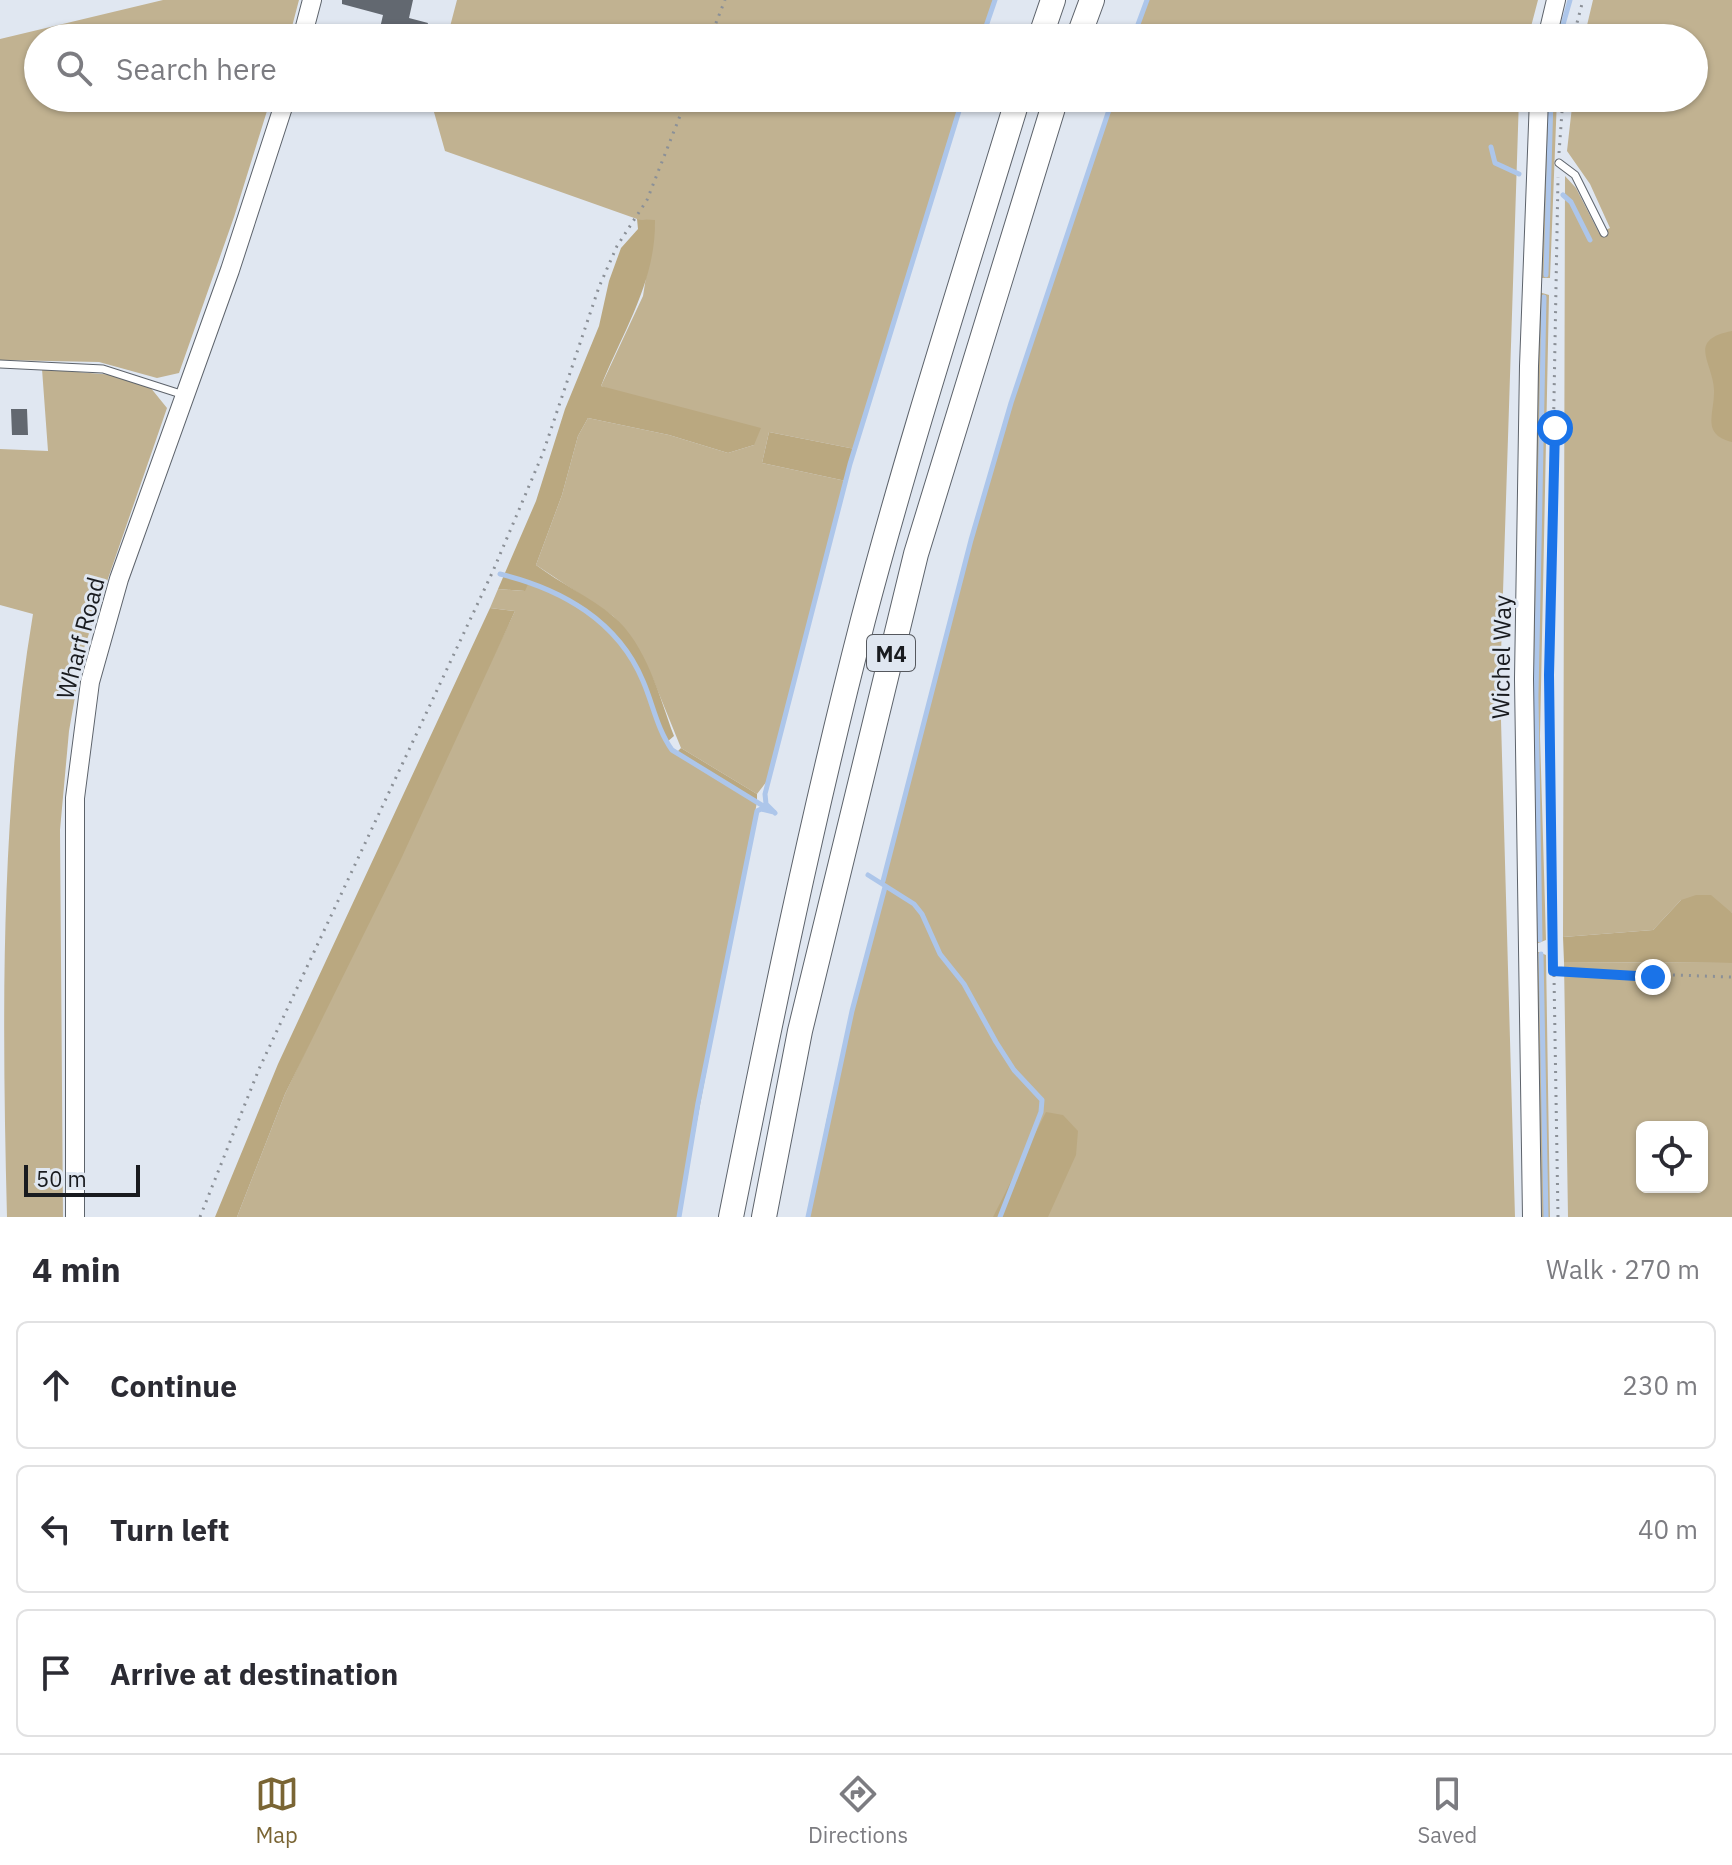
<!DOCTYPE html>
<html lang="en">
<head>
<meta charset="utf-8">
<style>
	body { margin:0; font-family:"IBM Plex Sans",sans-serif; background:#f7f7f7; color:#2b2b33 }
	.controls { position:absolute; right:24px; bottom:24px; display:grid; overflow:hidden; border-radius:12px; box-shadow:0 2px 6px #0004 }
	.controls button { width:72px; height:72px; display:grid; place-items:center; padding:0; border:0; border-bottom:2px solid #e1e1e2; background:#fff; color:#2b2b33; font:40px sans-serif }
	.scale { position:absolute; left:24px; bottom:20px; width:116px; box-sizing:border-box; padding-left:8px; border:4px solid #191b1f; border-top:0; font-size:22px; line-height:28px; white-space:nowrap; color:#191b1f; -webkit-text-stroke:6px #e0e7f1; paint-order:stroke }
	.stop { position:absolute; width:24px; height:24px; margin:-18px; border:6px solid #1a73e8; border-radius:50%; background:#fff }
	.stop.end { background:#1a73e8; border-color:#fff; box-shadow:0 2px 8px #0008 }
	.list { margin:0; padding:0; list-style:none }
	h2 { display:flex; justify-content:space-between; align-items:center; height:104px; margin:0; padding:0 32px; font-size:34px }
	h2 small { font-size:26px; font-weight:400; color:#7c7c81 }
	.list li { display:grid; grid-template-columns:52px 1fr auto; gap:24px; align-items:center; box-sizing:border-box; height:128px; margin:0 16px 16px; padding:0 16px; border:2px solid #e1e1e2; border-radius:12px }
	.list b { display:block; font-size:30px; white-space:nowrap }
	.list em { font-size:26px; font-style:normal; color:#7c7c81 }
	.icon { flex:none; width:44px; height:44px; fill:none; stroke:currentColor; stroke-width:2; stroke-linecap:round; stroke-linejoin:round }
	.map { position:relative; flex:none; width:1732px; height:1217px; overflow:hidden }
	.search { position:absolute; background:#fff; box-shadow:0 2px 6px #0004; left:24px; right:24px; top:24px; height:88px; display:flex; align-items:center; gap:20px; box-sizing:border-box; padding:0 28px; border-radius:44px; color:#7c7c81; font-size:30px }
	.sheet { height:536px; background:#fff }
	nav { display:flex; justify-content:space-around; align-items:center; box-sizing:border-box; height:112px; border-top:2px solid #e1e1e2; background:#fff; font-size:22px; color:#7c7c81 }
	nav a { display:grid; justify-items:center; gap:4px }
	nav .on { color:#7a6534 }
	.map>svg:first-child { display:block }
	.green { fill:#c1b291; fill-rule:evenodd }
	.forest { fill:#baa880 }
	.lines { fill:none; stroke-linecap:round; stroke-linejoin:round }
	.stream { stroke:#adc6ea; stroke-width:5 }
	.building { fill:#626870 }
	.lane-casing { stroke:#5d636b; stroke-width:9 }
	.secondary-casing { stroke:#5d636b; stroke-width:20 }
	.highway-casing { stroke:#5d636b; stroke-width:26 }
	.path { stroke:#8b9097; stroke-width:3; stroke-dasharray:2 6; stroke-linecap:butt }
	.lane { stroke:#fff; stroke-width:7 }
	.secondary { stroke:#fff; stroke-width:18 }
	.highway { stroke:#fff; stroke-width:24 }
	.route { stroke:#1a73e8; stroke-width:10 }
	.labels { text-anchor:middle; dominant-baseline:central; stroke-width:6; stroke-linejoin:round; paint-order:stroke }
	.shield { fill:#e0e7f1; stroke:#55585e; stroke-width:2 }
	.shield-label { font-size:22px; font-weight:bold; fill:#191b1f }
	.street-label { font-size:24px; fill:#191b1f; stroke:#e0e7f1 }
</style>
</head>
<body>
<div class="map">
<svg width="1732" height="1217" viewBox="0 0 1732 1217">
	<rect width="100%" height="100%" fill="#e0e7f1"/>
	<path class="green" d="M163,0H299L289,38H38V98H271L234,217L179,373L157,378L99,362L0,360V39Z
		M457,0H995L982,38H447Z
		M1147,0H1538L1528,38H1133Z
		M1593,0H1732V913L1681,900L1653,930L1563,937L1565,176L1576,188L1599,233L1610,228L1590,184L1567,151L1573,98H1694V38H1584Z
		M430,98H963L855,449L769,432L762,463L846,481L767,781L757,794L681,748L653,679L626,631L613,616L536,565L562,495L578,436L588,418L669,435L728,453L754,445L601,386L643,296L655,221L637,219L445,151Z
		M1113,98H1519L1500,685L1515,1217H808L827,1118L885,887L883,881L971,540L1011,403Z
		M1546,98H1557L1550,278H1539Z
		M1539,292L1549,295L1540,736L1546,940L1536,944L1532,736Z
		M42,369L114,375L150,387L167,408L83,651L69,731L60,830L63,1217H7C2,1017 0,810 33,614L0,605V449L48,451Z
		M529,581L586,611L616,635L636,667L664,738L672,750L757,802L679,1217H237L285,1094L515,611L490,608L498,589L524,591Z
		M1536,951L1546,955L1550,1217H1542Z
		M1564,962L1732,963V1217H1568ZM1642,1127H1702V1187H1642Z"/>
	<path class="forest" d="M637,219L655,220C656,282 623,331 601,386L761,428L754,445L728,453L669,435L588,418L578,436L562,495L536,565C560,583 590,597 613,616C647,645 659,696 674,736L667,742L636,667L616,635L586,611L535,583L529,582L525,591L498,589L536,501L565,409L599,326L609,281L621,248L638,229Z
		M1732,331V442C1700,434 1715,413 1714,390C1713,362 1686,340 1732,331Z
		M769,432L855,449L846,481L762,463Z
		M490,608L515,611L401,859L285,1094L237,1217H215L278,1064Z
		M681,748L757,794V802L681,757L676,753Z
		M1696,895H1711L1732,913V963L1564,962L1563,937L1653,930L1681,900Z
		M1046,1112L1063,1115L1078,1131L1076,1155L1048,1217H993Z"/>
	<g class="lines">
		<path class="stream" d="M1562,28L1570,0
			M982,38L995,0
			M1133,38L1147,0
			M1491,147L1495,163L1519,174
			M1563,195L1571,202L1590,240
			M1546,275L1551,98
			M500,574C562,589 618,621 643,681C653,704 657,729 672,750L765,807
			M775,813L766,804L765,794L850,464L963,98
			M868,875L914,904L922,914L940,954L964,984L996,1042L1014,1070L1042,1100L1041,1112L1000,1217
			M883,881L971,540L1011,403L1113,98
			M1540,940L1536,696L1544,297
			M1541,954L1546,1217
			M679,1217L698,1103L757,811L761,809L774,812
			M808,1217L852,1011L885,887"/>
	</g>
	<path class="building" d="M342,0H413L409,18L428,23L424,38L380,28L383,15L342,4Z
		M11,409H27L28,435H12Z"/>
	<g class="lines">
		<g class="lane-casing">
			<path id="lane" d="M1559,163L1575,175L1604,233
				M0,364L103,369L184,395"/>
		</g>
		<g class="secondary-casing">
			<path id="secondary" d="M302,38L312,0
				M1547,38L1556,0
				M75,1217V798L90,682L119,579L230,270L286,98
				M1532,1217L1524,679L1529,366L1539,98"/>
		</g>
		<g class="highway-casing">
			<path id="highway" d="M1040,38L1053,0
				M1078,38L1092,0
				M731,1217C771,1017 812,818 863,620C909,445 965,272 1018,98
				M764,1217L800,1031L916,554L1056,98"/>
		</g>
		<path class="path" d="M710,38L725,0
			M1573,38L1583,0
			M1559,153L1563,98
			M1553,971L1732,977
			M200,1217L259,1069L493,571L543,453L599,287L617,246L647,200L687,98
			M1558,1217L1549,675L1558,177"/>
		<use href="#lane" class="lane"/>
		<use href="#secondary" class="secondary"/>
		<use href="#highway" class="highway"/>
	</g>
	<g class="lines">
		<path class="route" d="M1555,428L1549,675L1553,971L1653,977"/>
	</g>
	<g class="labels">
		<rect class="shield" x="867" y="635" width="48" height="36" rx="6"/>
		<g class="shield-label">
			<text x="891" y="653">M4</text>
		</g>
		<g class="street-label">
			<text transform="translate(80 638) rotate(-75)">Wharf Road</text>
			<text transform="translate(1501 657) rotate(-89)">Wichel Way</text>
		</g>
	</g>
</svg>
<div class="controls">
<button><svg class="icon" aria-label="locate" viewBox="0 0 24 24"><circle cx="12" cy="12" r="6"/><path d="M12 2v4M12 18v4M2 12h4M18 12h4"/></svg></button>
</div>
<div class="scale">50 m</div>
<div class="stop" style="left:1555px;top:428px"></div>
<div class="stop end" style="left:1653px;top:977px"></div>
<div class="search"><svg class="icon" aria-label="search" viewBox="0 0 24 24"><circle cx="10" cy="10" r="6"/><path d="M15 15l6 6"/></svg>Search here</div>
</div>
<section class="sheet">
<h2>4 min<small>Walk · 270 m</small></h2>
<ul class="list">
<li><svg class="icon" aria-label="ahead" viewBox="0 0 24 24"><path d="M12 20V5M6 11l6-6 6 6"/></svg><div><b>Continue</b></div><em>230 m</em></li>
<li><svg class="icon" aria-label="left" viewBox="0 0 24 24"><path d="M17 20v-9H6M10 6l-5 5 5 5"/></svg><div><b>Turn left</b></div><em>40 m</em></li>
<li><svg class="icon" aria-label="arrive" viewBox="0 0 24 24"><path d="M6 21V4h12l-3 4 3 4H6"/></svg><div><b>Arrive at destination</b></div></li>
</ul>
</section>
<nav>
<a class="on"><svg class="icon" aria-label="map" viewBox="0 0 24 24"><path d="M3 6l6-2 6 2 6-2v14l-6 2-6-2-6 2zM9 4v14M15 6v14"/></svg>Map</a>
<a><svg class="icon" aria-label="directions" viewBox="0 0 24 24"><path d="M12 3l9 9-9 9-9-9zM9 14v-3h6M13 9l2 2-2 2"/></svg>Directions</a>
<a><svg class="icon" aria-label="saved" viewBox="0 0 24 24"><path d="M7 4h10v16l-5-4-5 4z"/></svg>Saved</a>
</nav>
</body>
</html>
